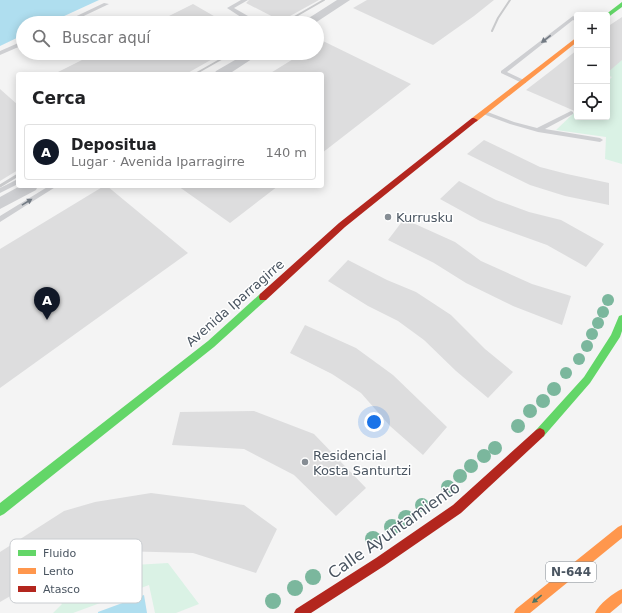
<!DOCTYPE html>
<html lang="es">
<head>
<meta charset="utf-8">
<style>
	body { margin:0; font-family:"DejaVu Sans",sans-serif; background:#f6f6f6; color:#202124 }
	.controls { position:absolute; right:12px; top:12px; display:grid; overflow:hidden; border-radius:4px; box-shadow:0 2px 10px #0003 }
	.controls button { width:36px; height:36px; display:grid; place-items:center; padding:0; border:0; border-bottom:1px solid #e0e0e0; background:#fff; color:#202124; font:20px sans-serif }
	.you { position:absolute; left:374px; top:422px; width:14px; height:14px; margin:-10px; border:3px solid #fff; border-radius:50%; background:#1a73e8; box-shadow:0 0 0 6px #1a73e833 }
	.badge { display:grid; place-items:center; width:26px; height:26px; border-radius:50%; background:#111827; color:#fff; font-size:13px; font-weight:700 }
	.pin { position:absolute; translate:-50% -33px; filter:drop-shadow(0 1px 2px #0008) }
	.pin::after { content:''; position:absolute; top:21px; width:14px; height:12px; background:inherit; clip-path:polygon(0 0,100% 0,50% 100%) }
	.list { margin:0; padding:0; list-style:none }
	h2 { display:flex; justify-content:space-between; align-items:center; height:52px; margin:0; padding:0 16px; font-size:17px }
	h2 small { font-size:13px; font-weight:400; color:#757577 }
	.list li { display:grid; grid-template-columns:26px 1fr auto; gap:12px; align-items:center; box-sizing:border-box; height:56px; margin:0 8px 8px; padding:0 8px; border:1px solid #e0e0e0; border-radius:4px }
	.list b { display:block; font-size:15px; white-space:nowrap }
	.list p { margin:0; font-size:13px; white-space:nowrap; color:#757577 }
	.list em { font-size:13px; font-style:normal; color:#757577 }
	.icon { flex:none; width:22px; height:22px; fill:none; stroke:currentColor; stroke-width:2; stroke-linecap:round; stroke-linejoin:round }
	.map { position:relative; flex:none; width:622px; height:613px; overflow:hidden }
	.search { position:absolute; background:#fff; box-shadow:0 2px 10px #0003; left:16px; top:16px; width:308px; height:44px; display:flex; align-items:center; gap:10px; box-sizing:border-box; padding:0 14px; border-radius:22px; color:#757577; font-size:15px }
	.panel { position:absolute; background:#fff; box-shadow:0 2px 10px #0003; left:16px; top:72px; width:308px; height:116px; border-radius:4px }
	.map>svg:first-child { display:block }
	.green { fill:#daf2e5 }
	.water { fill:#afdeef }
	.building { fill:#ddddde }
	.lines { fill:none; stroke-linecap:round; stroke-linejoin:round }
	.lane { fill:#cecfd2; fill-rule:evenodd }
	.street { fill:#cecfd2; fill-rule:evenodd }
	.fast { fill:#63d668; fill-rule:evenodd }
	.slow { fill:#ff974d; fill-rule:evenodd }
	.jam { fill:#b3261e; fill-rule:evenodd }
	.rail-far1 { stroke:#c9cacc; stroke-width:2 }
	.rail { stroke:#c9cacc; stroke-width:3 }
	.tree { fill:#7bb79d }
	.oneway { fill:#727a83 }
	.oneway2 { fill:#507563 }
	.poi-dot { fill:#868d94; stroke:#fff; stroke-width:1.5 }
	.labels { text-anchor:middle; dominant-baseline:central; stroke-width:3; stroke-linejoin:round; paint-order:stroke }
	.shield { fill:#fff; stroke:#808890; stroke-width:1 }
	.shield-label { font-size:12px; font-weight:bold; fill:#4a5561 }
	.poi-label { font-size:13px; fill:#4a5561; stroke:#fff; text-anchor:start }
	.street-label { font-size:13px; fill:#4a5561; stroke:#fff }
	.near-street-label { font-size:16px; fill:#4a5561; stroke:#fff }
	.key { fill:#fff; stroke:#c9ccd0; stroke-width:1 }
	.key-label { font-size:11px; fill:#4a5561 }
</style>
</head>
<body>
<div class="map">
<svg width="622" height="613" viewBox="0 0 622 613">
	<rect width="100%" height="100%" fill="#f4f4f4"/>
	<path class="green" d="M622,46V164L605,159L606,137L556,130L577,110V117H607V82L612,77L607,75V73Z
		M168,563L199,604L176,613H155L149,585L73,613H53L62,604L49,588L67,577L117,566Z"/>
	<path class="water" d="M0,0H99L49,23H23V35L0,46Z
		M144,595L147,613H98V612Z"/>
	<path class="building" d="M249,0H319L281,21L246,3Z
		M367,0H494L474,16L433,45L353,8Z
		M193,4L226,23H155Z
		M622,17V60L607,73V27Z
		M323,41L411,84L322,153V74H269L303,53H317V45Z
		M577,50V112L526,90L552,70Z
		M96,53H223L186,74H54Z
		M0,89L18,105V170L0,181Z
		M484,140L540,167L567,174L609,183V205L565,196L530,185L467,154Z
		M459,181L496,200L529,212L561,220L604,244L586,267L547,245L480,221L440,199Z
		M104,186H107L188,253L0,388V249Z
		M178,186H278L230,223Z
		M404,219L455,242L481,261L532,284L571,296L562,325L513,306L466,283L434,263L388,240Z
		M348,260L387,280L416,292L451,315L485,349L513,372L488,398L456,371L424,340L398,321L368,306L328,281Z
		M305,325L356,348L393,375L447,427L423,455L390,426L361,393L332,374L290,353Z
		M254,411L314,434L366,488L336,516L294,475L244,449L172,445L180,412Z
		M151,493L244,505L277,529L256,573L193,553L119,551L68,563L0,602V552L64,511L95,502Z"/>
	<g class="lines">
		<path class="lane" d="M241,0H248L234,8L248,16L268,23H260L254,21L256,23H250L227,8Z
			M104,3L109,4L69,23H62Z
			M573,16L577,18V22L573,20L507,72L526,81V83H522L501,73V71Z
			M23,41V45L0,55V51Z
			M261,53H270L249,60L246,58Z
			M485,111L514,122L537,128L571,111L573,112V114L545,129L600,138L603,140L600,142L538,132L510,124L483,114L482,113Z
			M18,179V184L0,193V188Z
			M49,186H57L0,222V216Z"/>
		<path class="street" d="M337,0H350L315,23H301Z
			M247,53H261L229,74H214L216,71Z
			M20,186H38L36,190L0,209V197Z"/>
		<path class="fast" d="M622,2V7L607,18V15H605Z
			M263,293L266,294L267,297L266,300L214,347L4,514L0,516V503L208,341L260,294Z
			M622,315V331L620,337L590,383L544,436L540,438L536,436L535,433L536,430L584,377L611,335L619,316Z"/>
		<path class="slow" d="M577,37V42L476,122H472V118Z
			M622,525V538L530,613H514L516,609L618,527Z
			M622,589V603L610,613H595C599,604 613,593 622,589Z"/>
		<path class="jam" d="M472,118H474L478,120L345,227L266,300H260L259,297L260,294L339,223Z
			M540,428L544,430L545,433L544,436L461,513L384,566L311,613H294L296,609L376,558L453,505L536,430Z"/>
		<path class="rail-far1" d="M284,23L324,0
			M492,31L498,18L510,0
			M195,74L232,53"/>
		<path class="rail" d="M0,186L18,175"/>
	</g>
	<g class="tree">
		<circle cx="608" cy="300" r="6"/>
		<circle cx="603" cy="312" r="6"/>
		<circle cx="598" cy="323" r="6"/>
		<circle cx="592" cy="334" r="6"/>
		<circle cx="587" cy="346" r="6"/>
		<circle cx="579" cy="359" r="6"/>
		<circle cx="566" cy="373" r="6"/>
		<circle cx="554" cy="389" r="7"/>
		<circle cx="543" cy="401" r="7"/>
		<circle cx="530" cy="411" r="7"/>
		<circle cx="518" cy="426" r="7"/>
		<circle cx="495" cy="448" r="7"/>
		<circle cx="484" cy="456" r="7"/>
		<circle cx="471" cy="466" r="7"/>
		<circle cx="460" cy="476" r="7"/>
		<circle cx="448" cy="487" r="7"/>
		<circle cx="422" cy="505" r="7"/>
		<circle cx="406" cy="518" r="8"/>
		<circle cx="392" cy="527" r="8"/>
		<circle cx="373" cy="539" r="8"/>
		<circle cx="313" cy="577" r="8"/>
		<circle cx="295" cy="588" r="8"/>
		<circle cx="273" cy="601" r="8"/>
	</g>
	<defs><path id="oneway-solid" d="M-6-.8H1V-3.2L6.5 0L1 3.2V.8H-6Z"/></defs>
	<g class="oneway">
		<use href="#oneway-solid" transform="translate(546 39) rotate(142)"/>
		<use href="#oneway-solid" transform="translate(27 202) rotate(-31)"/>
	</g>
	<use class="oneway2" href="#oneway-solid" transform="translate(537 599) rotate(141)"/>
	<g class="poi-dot">
		<circle cx="388" cy="217" r="4"/>
		<circle cx="305" cy="462" r="4"/>
	</g>
	<g class="labels">
		<rect class="shield" x="546" y="562" width="50" height="20" rx="3"/>
		<g class="shield-label">
			<text x="571" y="572">N-644</text>
		</g>
		<g class="poi-label">
			<text x="396" y="217">Kurrusku</text>
			<text x="313" y="455">Residencial<tspan x="313" dy="15">Kosta Santurtzi</tspan></text>
		</g>
		<g class="street-label">
			<text transform="translate(235 303) rotate(-41)">Avenida Iparragirre</text>
		</g>
		<g class="near-street-label">
			<text transform="translate(394 530) rotate(-35)">Calle Ayuntamiento</text>
		</g>
	</g>
	<rect x="10" y="539" width="132" height="64" rx="6" class="key"/>
	<rect x="18" y="550" width="18" height="6" fill="#63d668"/>
	<rect x="18" y="568" width="18" height="6" fill="#ff974d"/>
	<rect x="18" y="586" width="18" height="6" fill="#b3261e"/>
	<g class="key-label">
		<text x="43" y="557">Fluido</text>
		<text x="43" y="575">Lento</text>
		<text x="43" y="593">Atasco</text>
	</g>
</svg>
<div class="controls">
<button>+</button>
<button>−</button>
<button><svg class="icon" aria-label="locate" viewBox="0 0 24 24"><circle cx="12" cy="12" r="6"/><path d="M12 2v4M12 18v4M2 12h4M18 12h4"/></svg></button>
</div>
<div class="you"></div>
<div class="pin badge" style="left:47px;top:320px">A</div>
<div class="search"><svg class="icon" aria-label="search" viewBox="0 0 24 24"><circle cx="10" cy="10" r="6"/><path d="M15 15l6 6"/></svg>Buscar aquí</div>
<section class="panel">
<h2>Cerca<small></small></h2>
<ul class="list">
<li><span class="badge">A</span><div><b>Depositua</b><p>Lugar · Avenida Iparragirre</p></div><em>140 m</em></li>
</ul>
</section>
</div>
</body>
</html>
